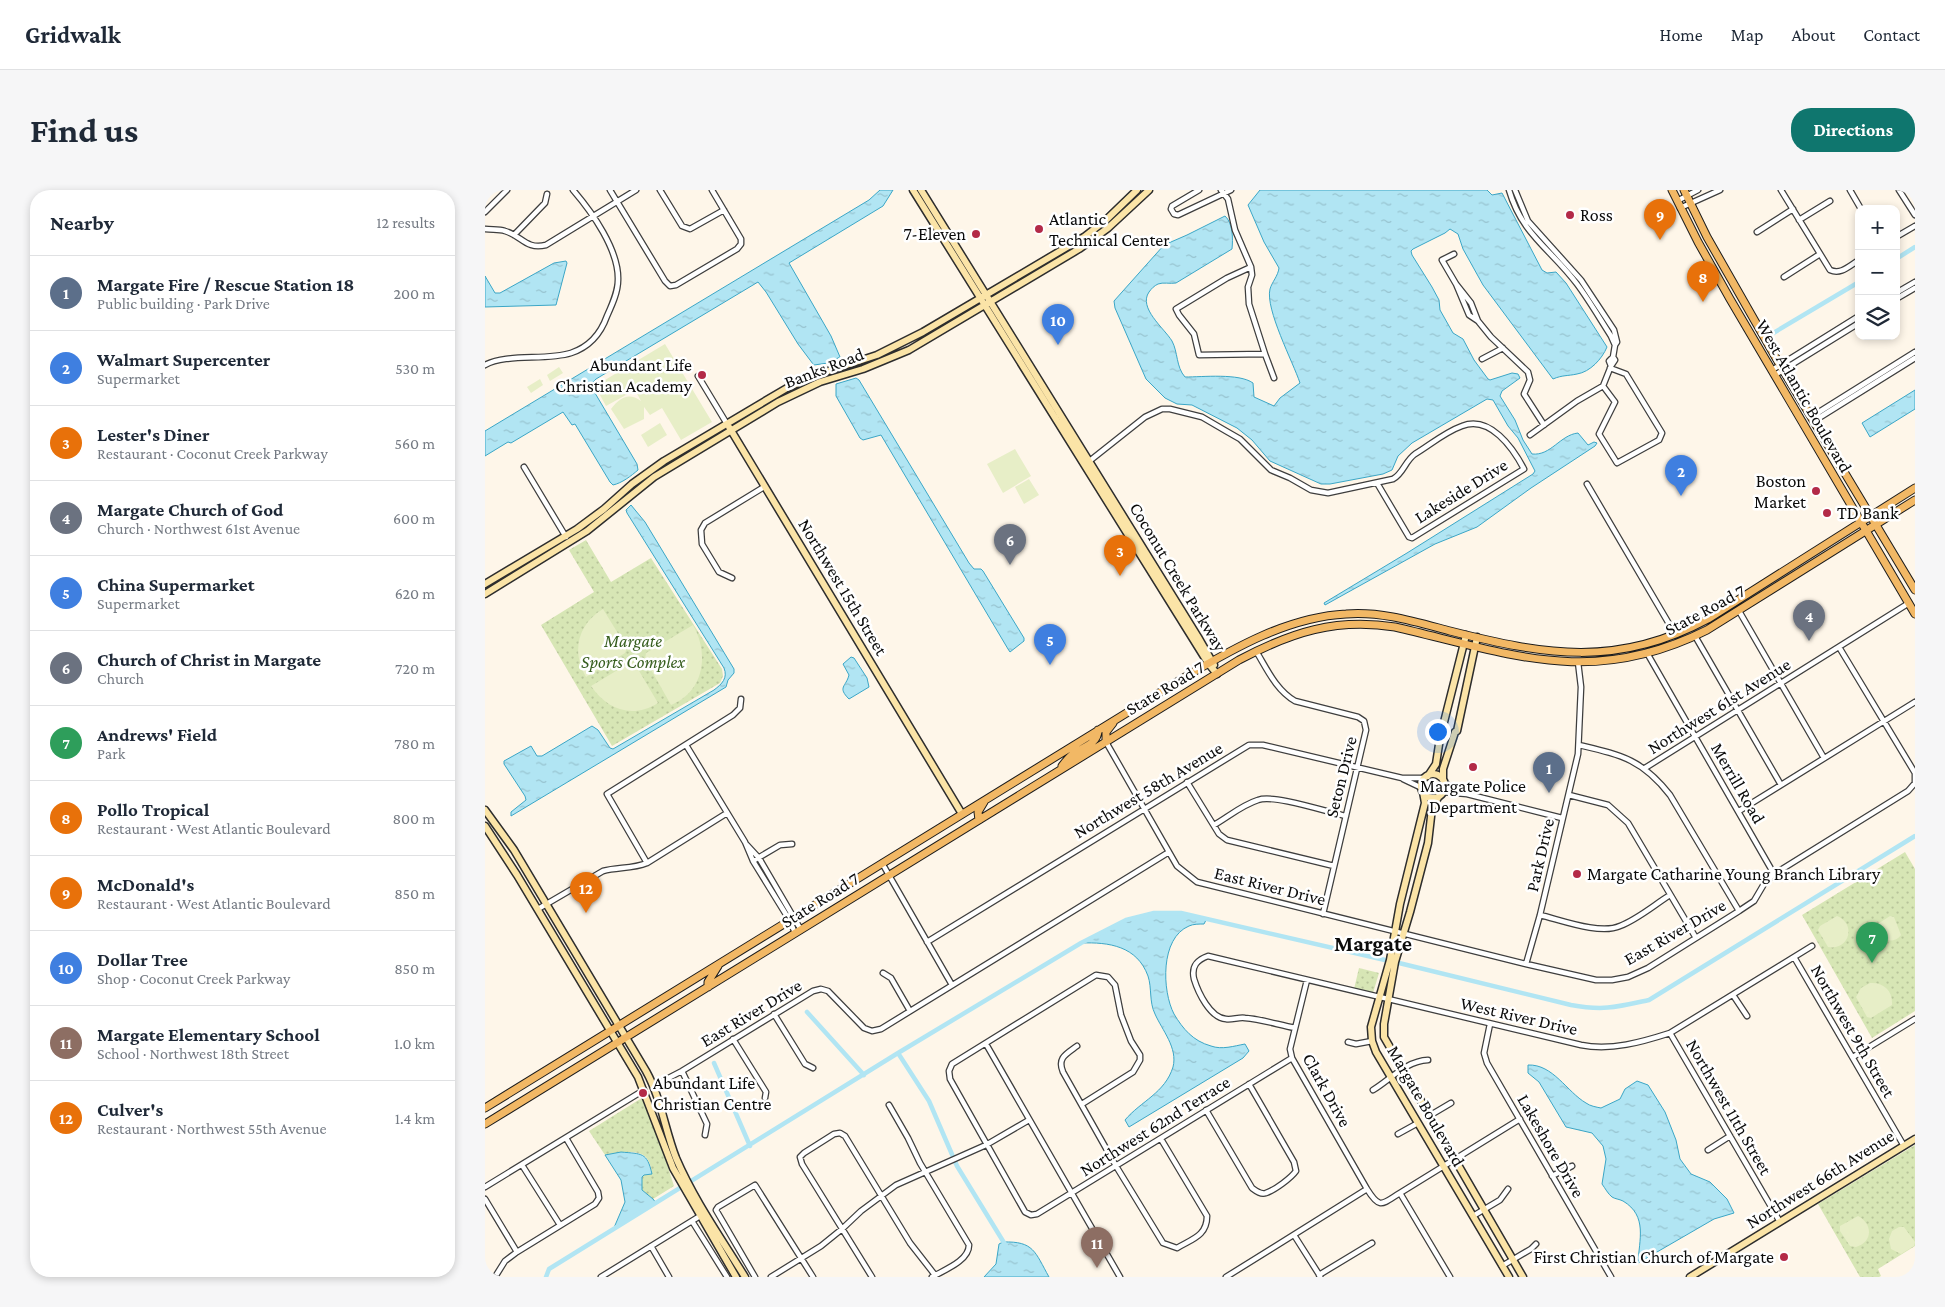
<!DOCTYPE html>
<html lang="en">
<head>
<meta charset="utf-8">
<style>
	body { margin:0; font-family:"Crimson Pro",serif; background:#f6f6f7; color:#1f2937 }
	.controls { position:absolute; right:15px; top:15px; display:grid; overflow:hidden; border-radius:10px; box-shadow:0 2px 8px #0003 }
	.controls button { width:45px; height:45px; display:grid; place-items:center; padding:0; border:0; border-bottom:1px solid #e0e1e3; background:#fff; color:#1f2937; font:25px sans-serif }
	.you { position:absolute; left:952px; top:541px; width:18px; height:18px; margin:-12px; border:4px solid #fff; border-radius:50%; background:#1a73e8; box-shadow:0 0 0 8px #1a73e833 }
	.badge { display:grid; place-items:center; width:32px; height:32px; border-radius:50%; background:#0f766e; color:#fff; font-size:16px; font-weight:700 }
	.pin { position:absolute; translate:-50% -41px; filter:drop-shadow(0 1px 2px #0008) }
	.pin::after { content:''; position:absolute; top:26px; width:18px; height:15px; background:inherit; clip-path:polygon(0 0,100% 0,50% 100%) }
	.list { margin:0; padding:0; list-style:none }
	h2 { display:flex; justify-content:space-between; align-items:center; height:65px; margin:0; padding:0 20px; font-size:21px }
	h2 small { font-size:16px; font-weight:400; color:#747a83 }
	.list li { display:grid; grid-template-columns:32px 1fr auto; gap:15px; align-items:center; box-sizing:border-box; height:75px; padding:0 20px; border-top:1px solid #e0e1e3 }
	.list b { display:block; font-size:19px; white-space:nowrap }
	.list p { margin:0; font-size:16px; white-space:nowrap; color:#747a83 }
	.list em { font-size:16px; font-style:normal; color:#747a83 }
	.icon { flex:none; width:28px; height:28px; fill:none; stroke:currentColor; stroke-width:2; stroke-linecap:round; stroke-linejoin:round }
	.map { position:relative; flex:none; width:1430px; height:1087px; overflow:hidden; border-radius:20px }
	header { display:flex; align-items:center; gap:30px; box-sizing:border-box; height:70px; padding:0 25px; background:#fff; border-bottom:1px solid #e0e1e3 }
	header strong { font-size:24px }
	nav { display:flex; gap:28px; margin-inline-start:auto; font-size:18px }
	.intro { display:flex; align-items:center; justify-content:space-between; box-sizing:border-box; height:120px; padding:0 30px }
	h1 { margin:0; font-size:35px }
	.button { padding:12px 22px; border-radius:20px; background:#0f766e; color:#fff; font-size:18px; font-weight:700 }
	main { display:flex; gap:30px; padding:0 30px }
	aside { flex:1; background:#fff; border-radius:20px; box-shadow:0 2px 8px #0003 }
	.map>svg:first-child { display:block }
	.park { fill:url(#park-dots) }
	.pitch { fill:#e7eec7 }
	.water { fill:url(#water-ripples); stroke:#3ba6c6 }
	.lines { fill:none; stroke-linecap:round; stroke-linejoin:round }
	.canal { stroke:#b1e5f3; stroke-width:4.5 }
	.street-casing { stroke:#3e3e3e; stroke-width:7 }
	.secondary-casing { stroke:#2d2d2d; stroke-width:9 }
	.primary-casing { stroke:#1c1c1c; stroke-width:9 }
	.street { stroke:#fff; stroke-width:4.5 }
	.secondary { stroke:#fbe4a7; stroke-width:6 }
	.primary { stroke:#f2b865; stroke-width:7 }
	.poi-dot { fill:#b32a48; stroke:#fff; stroke-width:2 }
	.labels { text-anchor:middle; dominant-baseline:central; stroke-width:5; stroke-linejoin:round; paint-order:stroke }
	.poi-label { font-size:18px; fill:#0b0b0b; stroke:#fff; text-anchor:start }
	.street-label { font-size:18px; fill:#0b0b0b; stroke:#fff }
	.park-label { font-size:18px; font-style:italic; fill:#375e1f; stroke:#fff }
	.district-label { font-size:22px; font-weight:bold; fill:#0b0b0b; stroke:#fff }
</style>
</head>
<body>
<header>
<strong>Gridwalk</strong>
<nav><a>Home</a><a>Map</a><a>About</a><a>Contact</a></nav>
</header>
<div class="intro"><h1>Find us</h1><a class="button">Directions</a></div>
<main>
<aside>
<h2>Nearby<small>12 results</small></h2>
<ul class="list">
<li><span class="badge" style="background:#5c6f8a">1</span><div><b>Margate Fire / Rescue Station 18</b><p>Public building · Park Drive</p></div><em>200 m</em></li>
<li><span class="badge" style="background:#3f7fe0">2</span><div><b>Walmart Supercenter</b><p>Supermarket</p></div><em>530 m</em></li>
<li><span class="badge" style="background:#e8710a">3</span><div><b>Lester's Diner</b><p>Restaurant · Coconut Creek Parkway</p></div><em>560 m</em></li>
<li><span class="badge" style="background:#6b7280">4</span><div><b>Margate Church of God</b><p>Church · Northwest 61st Avenue</p></div><em>600 m</em></li>
<li><span class="badge" style="background:#3f7fe0">5</span><div><b>China Supermarket</b><p>Supermarket</p></div><em>620 m</em></li>
<li><span class="badge" style="background:#6b7280">6</span><div><b>Church of Christ in Margate</b><p>Church</p></div><em>720 m</em></li>
<li><span class="badge" style="background:#2e9e5b">7</span><div><b>Andrews' Field</b><p>Park</p></div><em>780 m</em></li>
<li><span class="badge" style="background:#e8710a">8</span><div><b>Pollo Tropical</b><p>Restaurant · West Atlantic Boulevard</p></div><em>800 m</em></li>
<li><span class="badge" style="background:#e8710a">9</span><div><b>McDonald's</b><p>Restaurant · West Atlantic Boulevard</p></div><em>850 m</em></li>
<li><span class="badge" style="background:#3f7fe0">10</span><div><b>Dollar Tree</b><p>Shop · Coconut Creek Parkway</p></div><em>850 m</em></li>
<li><span class="badge" style="background:#8d6e63">11</span><div><b>Margate Elementary School</b><p>School · Northwest 18th Street</p></div><em>1.0 km</em></li>
<li><span class="badge" style="background:#e8710a">12</span><div><b>Culver's</b><p>Restaurant · Northwest 55th Avenue</p></div><em>1.4 km</em></li>
</ul>
</aside>
<div class="map">
<svg width="1430" height="1087" viewBox="0 0 1430 1087">
	<defs>
		<pattern id="park-dots" width="8" height="8" patternUnits="userSpaceOnUse" patternTransform="scale(1.25)"><rect width="8" height="8" fill="#d7e6b5"/><path d="M2 2h.1M6 6h.1" fill="none" stroke="#b7c49a" stroke-width="1.8" stroke-linecap="round"/></pattern>
		<pattern id="water-ripples" width="26" height="14" patternUnits="userSpaceOnUse" patternTransform="scale(1.25)"><rect width="26" height="14" fill="#b1e5f3"/><path d="M2 4q2-2 4 0t4 0M15 11q2-2 4 0t4 0" fill="none" stroke="#97c3cf"/></pattern>
	</defs>
	<rect width="100%" height="100%" fill="#fef6e9"/>
	<path class="park" d="M101,350L126,392L166,368L237,479L238,486L235,493L127,556L56,435L109,402L84,360Z
		M1420,662L1430,679V821L1387,848L1317,725Z
		M874,778L894,783L888,803L869,799Z
		M160,906L189,996L168,1009L157,1000V987L159,985L167,984C166,980 166,976 164,972C158,957 133,963 120,965L104,941Z
		M1430,955V1056L1393,1079L1396,1086L1394,1087H1375L1333,1014Z"/>
	<path class="pitch" d="M180,154L227,232L196,250L177,218L165,225L159,217V229L139,239L126,219C135,207 144,202 156,211L150,200L121,216L110,196Z
		M74,177L78,183L65,191L62,185Z
		M55,189L58,195L46,203L42,197Z
		M175,233L182,245L163,257L156,245Z
		M530,259L546,286L518,303L502,274Z
		M544,289L554,305L539,314L530,297Z
		M118,419L142,458L140,463L101,487C86,461 93,434 118,419Z
		M208,435C224,463 220,501 186,515L160,469L161,463Z
		M146,472L150,474L173,513C148,529 122,520 106,496Z
		M1352,726C1372,734 1364,761 1343,757L1333,740L1335,736Z
		M1405,726L1409,727L1416,745C1411,752 1402,752 1395,747L1388,737Z
		M1385,793C1399,792 1408,801 1407,815L1386,828L1382,827L1371,807L1376,798Z
		M1373,1026C1388,1034 1388,1052 1371,1057L1365,1056L1355,1041V1036Z
		M1414,1037H1419L1430,1052L1429,1056L1416,1064L1406,1059L1404,1049L1407,1041Z"/>
	<path class="water" d="M395,0H408L398,16L304,73L346,146L355,167L343,173L329,175L328,174L313,154L281,102L273,92L111,189L106,194L107,198L152,274L153,280C146,286 137,293 128,295L125,292L90,234L87,235L78,222L26,253L23,252L0,266V241L384,10Z
		M775,0H1002L1007,5L1017,3L1057,80L1062,83L1071,82L1081,93L1122,157C1117,169 1105,182 1092,184C1083,186 1077,185 1068,189L998,95L978,59L973,44L965,39L960,43L928,59L926,61L927,65L947,97L954,110L955,120L968,143L978,149L989,170L1003,189L1005,190L1027,183L1033,184L1035,188L1017,201L1015,206L1030,230L1038,250L1047,264C1066,266 1075,245 1093,243L1103,255L1109,252L1112,253L1110,256L1046,298L992,337L950,354L840,415L839,413L922,363L1048,284L1050,281L1033,248L1023,236L1008,210L1002,209L927,253L913,266L907,280L898,284L845,294H836L785,271L767,250L752,238L707,215L692,214L680,208L661,189L630,118L629,111L679,55L702,45L740,26C748,33 748,49 747,59L691,93C685,94 678,92 673,94C669,96 667,98 664,102C653,118 679,138 687,151C693,162 691,177 700,187C718,187 754,183 768,193L769,207L789,216L795,208L815,193C808,172 780,119 785,99C787,92 793,86 794,78L779,52L763,15Z
		M81,71L82,73L71,115L0,117V86L10,103H15L69,73Z
		M371,188L374,190L484,373L489,379H496L498,381L539,448V451L525,462L523,459L396,245L378,250L375,248L351,206V194Z
		M1430,200V219L1385,247L1377,233Z
		M146,315L160,332L249,479V483L243,490L241,497L26,626V622L41,610L40,606L19,574V571L46,556L52,566H57L107,536L113,540L125,558L128,559L229,500C237,494 243,488 239,478L142,323L141,320Z
		M366,467L369,468L382,488L384,497L364,509C352,497 361,497 364,485L358,474Z
		M669,723H696L722,728L719,734C714,734 708,734 704,736C675,748 677,801 689,824C698,839 708,851 726,856C737,860 749,856 760,854L764,861L758,868L644,937L640,930C656,911 680,903 688,877C693,858 677,840 670,824C664,812 667,798 663,786C652,756 624,752 596,753L641,730Z
		M1043,875C1068,874 1082,902 1101,913C1105,916 1111,917 1116,918L1135,909L1140,899L1152,891L1163,895L1180,922L1191,950L1195,969L1206,984L1225,992L1242,1009L1249,1023L1229,1029L1153,1073C1154,1050 1163,1026 1138,1011C1134,1009 1130,1009 1127,1007C1123,1004 1120,998 1117,994L1121,969L1118,956L1107,943L1081,937L1054,892L1043,883Z
		M136,962C157,964 162,962 167,984L159,985L157,987V1000L168,1009L171,1013L128,1040L140,1012L136,990L120,965Z
		M518,1052C549,1051 550,1062 564,1087H499L511,1074L514,1054Z"/>
	<g class="lines">
		<path class="canal" d="M1411,69L1430,57
			M1285,145L1374,92
			M914,773L1086,815C1119,821 1132,817 1164,810L1430,646
			M322,822L379,885
			M413,863L444,911L472,976L521,1056
			M229,873L265,956
			M61,1087L64,1079L413,863L596,753L641,730L669,723H696L900,770"/>
		<g class="street-casing">
			<path id="street" d="M125,0L180,91L185,96L191,95L252,59L256,54V49L227,0
				M175,0L197,36L205,39L239,20
				M714,0L687,16L686,19L689,24L693,25L746,0
				M736,0L743,9L750,40L766,77L767,85L763,97L764,114L780,164
				M1024,0C1037,45 1066,59 1092,94C1104,110 1115,129 1126,146L1130,155
				M1030,0L1043,31L1096,90L1129,140L1132,152L1130,155L1128,167
				M1296,0L1345,80C1356,85 1364,76 1374,70
				M1365,0L1376,19
				M1414,0L1430,25
				M1192,11L1213,0
				M1195,18L1235,0
				M0,22L22,0
				M1314,30L1345,11
				M0,39C7,40 14,39 20,41C37,46 41,60 61,55L151,0
				M1272,42L1308,19
				M29,45L60,13L62,4
				M1411,47L1430,36
				M969,64L957,70L971,94L986,113L993,131
				M766,77L742,88L691,119L694,125L709,144L714,165L780,164L789,188
				M1299,87L1335,64
				M971,94L984,125L993,131L1006,147L1043,182L1045,190L1039,204L1059,235
				M1411,103L1430,92
				M1411,109L1430,98
				M997,169L1018,158
				M0,175C21,163 61,171 86,163C104,157 116,143 122,126C127,115 133,102 133,90C134,60 107,22 88,0
				M1287,180L1374,126
				M1290,185L1374,133
				M213,186L242,234
				M1118,196L1130,212L1114,244L1132,273L1174,250L1177,243L1141,184L1125,178
				M1326,227L1430,162
				M1329,231L1430,168
				M1045,245L1092,211L1118,196L1126,176L1130,170L1128,167L1124,171L1126,176
				M602,273L660,227L677,219H685L717,227L741,241L755,249L786,280L805,288L826,300L843,303L908,289C918,284 920,271 930,264C945,255 960,242 977,236C1005,225 1028,258 1039,279L927,348L924,347L892,293
				M39,277L81,347
				M1102,294L1190,444
				M247,388L234,382L217,354L216,340L220,333L279,297
				M1254,421L1339,568
				M1210,446L1296,595
				M771,461C782,479 791,500 810,511L873,527L879,531L881,540L838,724
				M1162,463L1289,684
				M621,552L692,676L712,692L1041,774L1111,790H1127L1143,787L1163,778L1254,721L1269,711L1279,694L1289,684L1423,601L1430,593V583L1354,457
				M201,555L260,652L268,671L305,731L310,743
				M1094,555C1136,565 1157,569 1185,605L1254,721
				M1160,578L1424,413
				M918,589L937,598
				M702,592L734,644L742,650L849,676
				M959,593L978,602
				M958,602L982,604L1077,628
				M1084,605L1123,615L1143,633L1211,748
				M1254,621L1430,512
				M729,635C743,627 757,615 773,610C789,604 842,622 861,626
				M262,655L274,668L316,740
				M268,671L295,655L307,654
				M162,673L122,604L248,525L255,518L256,509
				M397,673L467,795
				M53,719L118,681C133,677 147,679 162,673L242,623
				M1055,725C1076,730 1115,745 1135,736C1153,729 1169,715 1185,705
				M442,752L764,555H778L917,588H939
				M1309,767L1419,956
				M1041,774L1055,725L1093,564L1096,497L1093,472
				M398,783L406,788L425,821
				M822,790L805,859L807,868L882,999C895,1020 897,1014 915,1003L1035,929
				M1248,805L1262,826
				M289,824L320,874L328,878
				M1005,834L999,863L1002,873L1126,1087
				M810,838C794,835 776,829 760,828C754,827 747,830 741,829C725,828 713,802 709,789C706,776 712,770 723,766L1096,855C1126,861 1157,852 1185,843L1327,756
				M1185,843L1295,1032
				M248,849L281,902L280,908
				M863,852L871,854L887,851
				M501,854L635,1087
				M592,856C581,864 572,868 578,882L631,976L678,1053L692,1058C707,1049 722,1046 722,1026L676,949
				M1368,867L1430,829
				M197,881L222,934L220,945
				M168,896L197,881L328,801L336,799L343,801L379,838L387,841L396,839L684,662
				M888,900C906,889 921,871 943,870
				M597,914L648,882L655,870V865L646,851L636,825L630,795L623,787L611,785L467,874L464,881L465,889L540,1022L546,1025L552,1024L807,868
				M404,915L423,948L435,973L484,1055C484,1071 459,1080 447,1087
				M721,920L767,998C771,1001 776,1005 781,1003C790,1000 806,988 811,981L809,972L764,894
				M944,926L966,913
				M913,944L933,933
				M1223,960L1245,946
				M37,975L75,1035
				M1067,986L1087,976
				M0,997L159,900
				M915,1003L965,1087
				M0,1009L32,1062
				M988,1026L1015,1010L1023,999
				M207,1031L242,1087
				M809,1045L835,1086
				M166,1056L184,1087
				M1017,1076L1046,1059L1051,1054
				M834,1085L887,1053
				M10,1087L20,1071L32,1062L110,1014L114,1008L113,1002L81,948
				M116,1087L215,1026
				M270,1087L231,1020L233,1017L270,995L328,1087
				M286,1087L336,1056L357,1039L376,1021L411,995L501,955L544,930
				M387,1087L317,974L315,967L319,963L349,944L355,943L360,946L425,1053L450,1085
				M741,1087L882,999"/>
		</g>
		<g class="secondary-casing">
			<path id="secondary" d="M428,0L723,473L732,484
				M436,0L713,447L729,475
				M244,237L477,624
				M0,394L92,339L119,319L147,294L179,271L302,198L331,185L392,165L438,142L599,47L621,30L652,0
				M0,404L102,341L169,287L293,212L335,192L378,179L424,160L594,59L623,38L664,0
				M936 596a12 12 0 1 1 24 0a12 12 0 1 1-24 0Z
				M943,586L951,574L955,548L981,445
				M958,589V579L970,542L972,541L992,447
				M938,602L940,613L915,714L905,770L886,837L887,851L891,862L1024,1087
				M954,606L947,618L943,653L925,722L910,772L899,834V847L1038,1087
				M0,620L29,660L161,881C176,908 180,940 191,968C209,1010 236,1048 260,1087
				M0,636L32,685L153,887L188,978L251,1087
				M1205,1087L1430,949"/>
		</g>
		<g class="primary-casing">
			<path id="primary" d="M1187,0L1213,52L1245,109L1430,424
				M1199,0L1222,47L1295,175L1430,400
				M621,552V542L628,533
				M577,576C580,572 584,567 588,564C598,557 613,554 613,540
				M494,630L493,622L499,612
				M223,797V792L233,776
				M0,918L700,487C749,458 803,427 861,424C896,421 931,432 965,441C1060,465 1132,478 1223,429L1430,298
				M0,934L754,470C807,442 850,428 910,437C1026,464 1107,498 1222,440L1430,310"/>
		</g>
		<use href="#street" class="street"/>
		<use href="#secondary" class="secondary"/>
		<use href="#primary" class="primary"/>
	</g>
	<g class="poi-dot">
		<circle cx="1085" cy="25" r="5"/>
		<circle cx="554" cy="39" r="5"/>
		<circle cx="491" cy="44" r="5"/>
		<circle cx="217" cy="185" r="5"/>
		<circle cx="1331" cy="301" r="5"/>
		<circle cx="1342" cy="323" r="5"/>
		<circle cx="988" cy="577" r="5"/>
		<circle cx="1092" cy="684" r="5"/>
		<circle cx="158" cy="903" r="5"/>
		<circle cx="1299" cy="1067" r="5"/>
	</g>
	<g class="labels">
		<g class="poi-label">
			<text x="1095" y="25">Ross</text>
			<text x="564" y="29">Atlantic<tspan x="564" dy="21">Technical Center</tspan></text>
			<text x="481" y="44" text-anchor="end">7-Eleven</text>
			<text x="207" y="175" text-anchor="end">Abundant Life<tspan x="207" dy="21">Christian Academy</tspan></text>
			<text x="1321" y="291" text-anchor="end">Boston<tspan x="1321" dy="21">Market</tspan></text>
			<text x="1352" y="323">TD Bank</text>
			<text x="988" y="596" text-anchor="middle">Margate Police<tspan x="988" dy="21">Department</tspan></text>
			<text x="1102" y="684">Margate Catharine Young Branch Library</text>
			<text x="168" y="893">Abundant Life<tspan x="168" dy="21">Christian Centre</tspan></text>
			<text x="1289" y="1067" text-anchor="end">First Christian Church of Margate</text>
		</g>
		<g class="street-label">
			<text transform="translate(339 178) rotate(-21)">Banks Road</text>
			<text transform="translate(1319 206) rotate(60)">West Atlantic Boulevard</text>
			<text transform="translate(976 301) rotate(-32)">Lakeside Drive</text>
			<text transform="translate(693 387) rotate(59)">Coconut Creek Parkway</text>
			<text transform="translate(358 397) rotate(59)">Northwest 15th Street</text>
			<text transform="translate(1220 420) rotate(-28)">State Road 7</text>
			<text transform="translate(680 498) rotate(-31)">State Road 7</text>
			<text transform="translate(1234 516) rotate(-32)">Northwest 61st Avenue</text>
			<text transform="translate(856 587) rotate(-76)">Seton Drive</text>
			<text transform="translate(1253 593) rotate(60)">Merrill Road</text>
			<text transform="translate(663 600) rotate(-31)">Northwest 58th Avenue</text>
			<text transform="translate(1055 665) rotate(-77)">Park Drive</text>
			<text transform="translate(785 696) rotate(14)">East River Drive</text>
			<text transform="translate(335 710) rotate(-32)">State Road 7</text>
			<text transform="translate(1190 742) rotate(-30)">East River Drive</text>
			<text transform="translate(266 823) rotate(-31)">East River Drive</text>
			<text transform="translate(1034 826) rotate(13)">West River Drive</text>
			<text transform="translate(1368 841) rotate(60)">Northwest 9th Street</text>
			<text transform="translate(842 900) rotate(61)">Clark Drive</text>
			<text transform="translate(941 916) rotate(60)">Margate Boulevard</text>
			<text transform="translate(1244 917) rotate(60)">Northwest 11th Street</text>
			<text transform="translate(670 936) rotate(-32)">Northwest 62nd Terrace</text>
			<text transform="translate(1066 956) rotate(60)">Lakeshore Drive</text>
			<text transform="translate(1335 989) rotate(-32)">Northwest 66th Avenue</text>
		</g>
		<g class="park-label">
			<text x="148" y="451">Margate<tspan x="148" dy="21">Sports Complex</tspan></text>
		</g>
		<g class="district-label">
			<text x="888" y="753">Margate</text>
		</g>
	</g>
</svg>
<div class="controls">
<button>+</button>
<button>−</button>
<button><svg class="icon" aria-label="layers" viewBox="0 0 24 24"><path d="M12 4l9 5-9 5-9-5zM3 14l9 5 9-5"/></svg></button>
</div>
<div class="you"></div>
<div class="pin badge" style="left:1064px;top:603px;background:#5c6f8a">1</div>
<div class="pin badge" style="left:1196px;top:306px;background:#3f7fe0">2</div>
<div class="pin badge" style="left:635px;top:386px;background:#e8710a">3</div>
<div class="pin badge" style="left:1324px;top:451px;background:#6b7280">4</div>
<div class="pin badge" style="left:565px;top:475px;background:#3f7fe0">5</div>
<div class="pin badge" style="left:525px;top:375px;background:#6b7280">6</div>
<div class="pin badge" style="left:1387px;top:773px;background:#2e9e5b">7</div>
<div class="pin badge" style="left:1218px;top:112px;background:#e8710a">8</div>
<div class="pin badge" style="left:1175px;top:50px;background:#e8710a">9</div>
<div class="pin badge" style="left:573px;top:155px;background:#3f7fe0">10</div>
<div class="pin badge" style="left:612px;top:1078px;background:#8d6e63">11</div>
<div class="pin badge" style="left:101px;top:723px;background:#e8710a">12</div>
</div>
</main>
</body>
</html>
